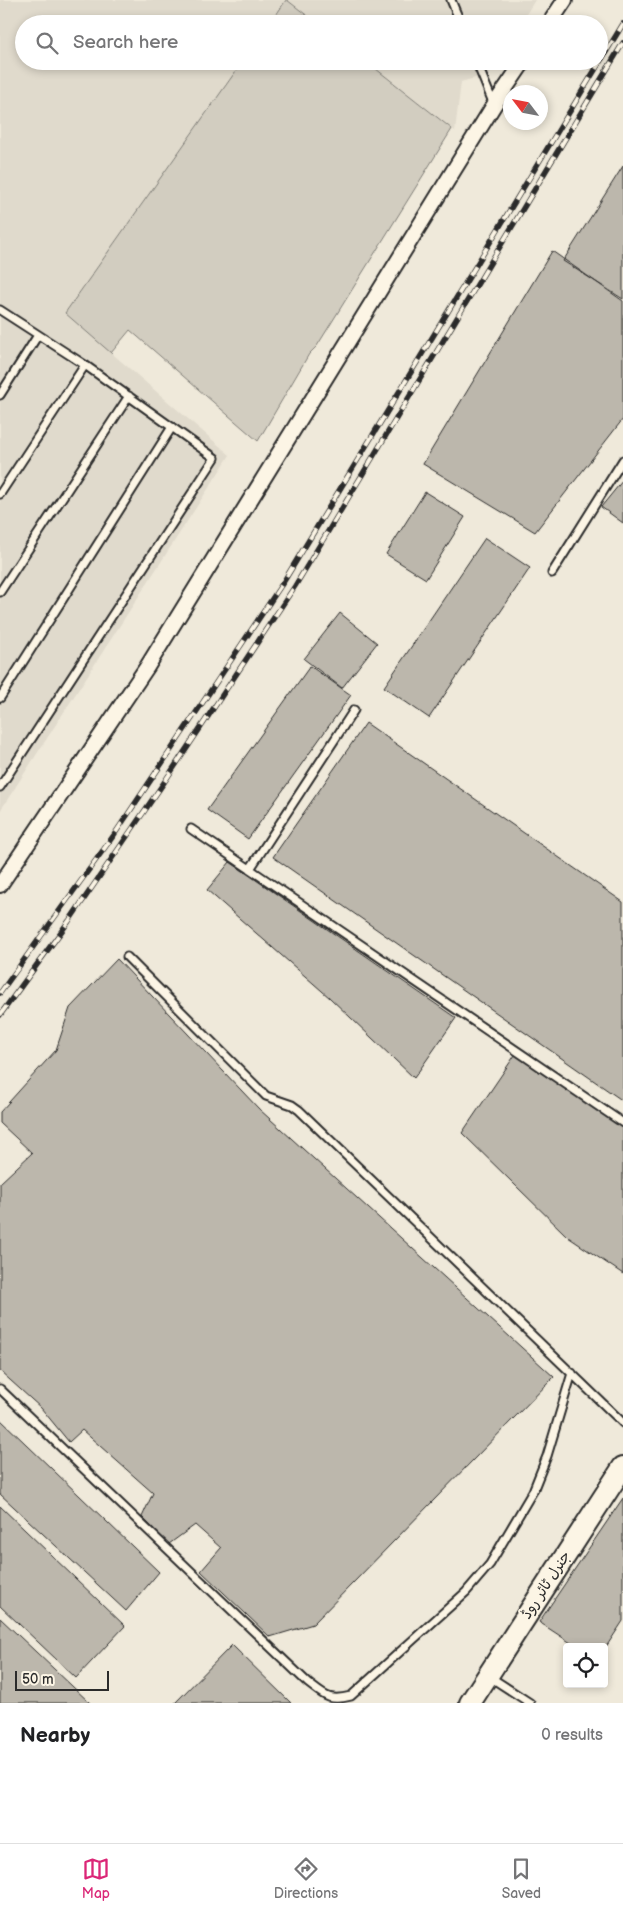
<!DOCTYPE html>
<html lang="en">
<head>
<meta charset="utf-8">
<style>
	body { margin:0; font-family:"Balsamiq Sans","Playpen Sans Arabic",sans-serif; background:#f2f2f2; color:#202124 }
	.controls { position:absolute; right:15px; bottom:15px; display:grid; overflow:hidden; border-radius:5px; box-shadow:0 2px 8px #0003 }
	.controls button { width:45px; height:45px; display:grid; place-items:center; padding:0; border:0; border-bottom:1px solid #e0e0e0; background:#fff; color:#202124; font:25px sans-serif }
	.compass { position:absolute; left:503px; top:85px; width:45px; height:45px; border-radius:50%; background:#fff; box-shadow:0 2px 8px #0003; rotate:302deg }
	.scale { position:absolute; left:15px; bottom:12px; width:94px; box-sizing:border-box; padding-left:5px; border:2px solid #2b2b2b; border-top:0; font-size:14px; line-height:18px; white-space:nowrap; color:#2b2b2b; -webkit-text-stroke:4px #fcf5e5; paint-order:stroke }
	.list { margin:0; padding:0; list-style:none }
	h2 { display:flex; justify-content:space-between; align-items:center; height:65px; margin:0; padding:0 20px; font-size:21px }
	h2 small { font-size:16px; font-weight:400; color:#757577 }
	.icon { flex:none; width:28px; height:28px; fill:none; stroke:currentColor; stroke-width:2; stroke-linecap:round; stroke-linejoin:round }
	.map { position:relative; flex:none; width:623px; height:1703px; overflow:hidden }
	.search { position:absolute; background:#fff; box-shadow:0 2px 8px #0003; left:15px; right:15px; top:15px; height:55px; display:flex; align-items:center; gap:12px; box-sizing:border-box; padding:0 18px; border-radius:28px; color:#757577; font-size:19px }
	.sheet { height:140px; background:#fff }
	nav { display:flex; justify-content:space-around; align-items:center; box-sizing:border-box; height:70px; border-top:1px solid #e0e0e0; background:#fff; font-size:14px; color:#757577 }
	nav a { display:grid; justify-items:center; gap:2px }
	nav .on { color:#db2777 }
	.map>svg:first-child { display:block }
	.built { fill:#e0dacc }
	.green { fill:#d2cdc0; stroke:#7e7c76 }
	.building { fill:#bcb7ac; stroke:#2b2b2b }
	.lines { fill:none; stroke-linecap:round; stroke-linejoin:round }
	.lane-casing { stroke:#2b2b2b; stroke-width:11 }
	.street-casing { stroke:#2b2b2b; stroke-width:18 }
	.secondary-casing { stroke:#2b2b2b; stroke-width:24 }
	.lane { stroke:#fcf5e5; stroke-width:7 }
	.street { stroke:#fcf5e5; stroke-width:14 }
	.secondary { stroke:#fcf5e5; stroke-width:20 }
	.rail-casing { stroke:#2b2b2b; stroke-width:5.5 }
	.rail { stroke:#fcf5e5; stroke-width:4; stroke-dasharray:11; stroke-linecap:butt }
	.labels { text-anchor:middle; dominant-baseline:central; stroke-width:4; stroke-linejoin:round; paint-order:stroke }
	.street-label { font-size:15px; fill:#2b2b2b; stroke:#fcf5e5 }
</style>
</head>
<body>
<div class="map">
<svg width="623" height="1703" viewBox="0 0 623 1703">
	<rect width="100%" height="100%" fill="#efe9da"/>
	<filter id="ink" filterUnits="userSpaceOnUse"><feTurbulence type="fractalNoise" baseFrequency=".02" numOctaves="2"/><feDisplacementMap in="SourceGraphic" scale="10" xChannelSelector="R" yChannelSelector="G"/><feConvolveMatrix kernelMatrix="1 2 1 2 8 2 1 2 1" color-interpolation-filters="sRGB"/></filter>
	<g filter="url(#ink)">
		<path class="built" d="M0,0H286L270,24H24V61H243L65,313L230,455L0,811Z
			M287,0H535L520,24H318Z
			M366,61H497L489,74L461,82L455,131Z"/>
		<path class="green" d="M286,0H287L318,24H270Z
			M243,61H366L452,129L317,346L309,354L258,441L130,330L111,353L65,313Z"/>
		<path class="building" d="M623,166V299L563,261Z
			M552,251L623,301V419L535,532L423,464Z
			M623,480V523L601,507Z
			M425,492L465,517L426,579L386,554Z
			M485,538L530,568L429,718L384,687Z
			M340,613L377,643L342,688L304,659Z
			M310,666L351,695L248,839L207,810Z
			M366,723L623,902V1101L273,857Z
			M230,862L456,1018L414,1078L330,998L207,890Z
			M117,959L259,1109L554,1377L313,1624L270,1637L201,1571L221,1548L195,1525L169,1544L142,1517L153,1493L82,1430L69,1442L41,1408L0,1371V1183L32,1153L0,1123V1112L56,1050L70,1008Z
			M515,1055L623,1128V1274L568,1237L462,1133Z
			M0,1419L159,1572L126,1611L0,1494Z
			M623,1498V1621L604,1650V1647H577L539,1622Z
			M0,1506L125,1626L76,1678L0,1606Z
			M0,1618L90,1703H0Z
			M232,1645L291,1703H175Z"/>
		<g class="lines">
			<g class="lane-casing">
				<path id="lane" d="M451,0L461,24
					M476,61L494,105
					M0,310L85,365L215,458L0,787
					M0,395L38,335
					M0,494L85,365
					M552,573L623,460
					M0,592L129,396
					M0,698L172,427
					M191,829L623,1123
					M250,869L354,710
					M127,957L266,1096L292,1105L299,1110L623,1423
					M0,1389L308,1683C325,1696 329,1702 351,1696L466,1592L490,1564L533,1491L547,1456L572,1373
					M490,1677L530,1703"/>
			</g>
			<g class="street-casing">
				<path id="street" d="M549,24L565,0
					M0,885L147,667L494,105L524,61"/>
			</g>
			<g class="secondary-casing">
				<path id="secondary" d="M470,1703L623,1467"/>
			</g>
			<use href="#lane" class="lane"/>
			<use href="#street" class="street"/>
			<use href="#secondary" class="secondary"/>
			<g class="rail-casing">
				<path id="rail" d="M0,993L114,835L284,581L623,24
					M0,1015L69,921L165,781L295,586L623,43"/>
			</g>
			<use href="#rail" class="rail"/>
		</g>
	</g>
	<g class="labels">
		<g class="street-label">
			<text transform="translate(546 1585) rotate(-57)">جنرل ٹائر روڈ</text>
		</g>
	</g>
</svg>
<div class="controls">
<button><svg class="icon" aria-label="locate" viewBox="0 0 24 24"><circle cx="12" cy="12" r="6"/><path d="M12 2v4M12 18v4M2 12h4M18 12h4"/></svg></button>
</div>
<svg class="compass" viewBox="-18 -18 36 36"><path d="M0-13l5 13h-10z" fill="#e53935"/><path d="M0 13l5-13h-10z" fill="#757577"/></svg>
<div class="scale">50 m</div>
<div class="search"><svg class="icon" aria-label="search" viewBox="0 0 24 24"><circle cx="10" cy="10" r="6"/><path d="M15 15l6 6"/></svg>Search here</div>
</div>
<section class="sheet">
<h2>Nearby<small>0 results</small></h2>
<ul class="list">
</ul>
</section>
<nav>
<a class="on"><svg class="icon" aria-label="map" viewBox="0 0 24 24"><path d="M3 6l6-2 6 2 6-2v14l-6 2-6-2-6 2zM9 4v14M15 6v14"/></svg>Map</a>
<a><svg class="icon" aria-label="directions" viewBox="0 0 24 24"><path d="M12 3l9 9-9 9-9-9zM9 14v-3h6M13 9l2 2-2 2"/></svg>Directions</a>
<a><svg class="icon" aria-label="saved" viewBox="0 0 24 24"><path d="M7 4h10v16l-5-4-5 4z"/></svg>Saved</a>
</nav>
</body>
</html>
